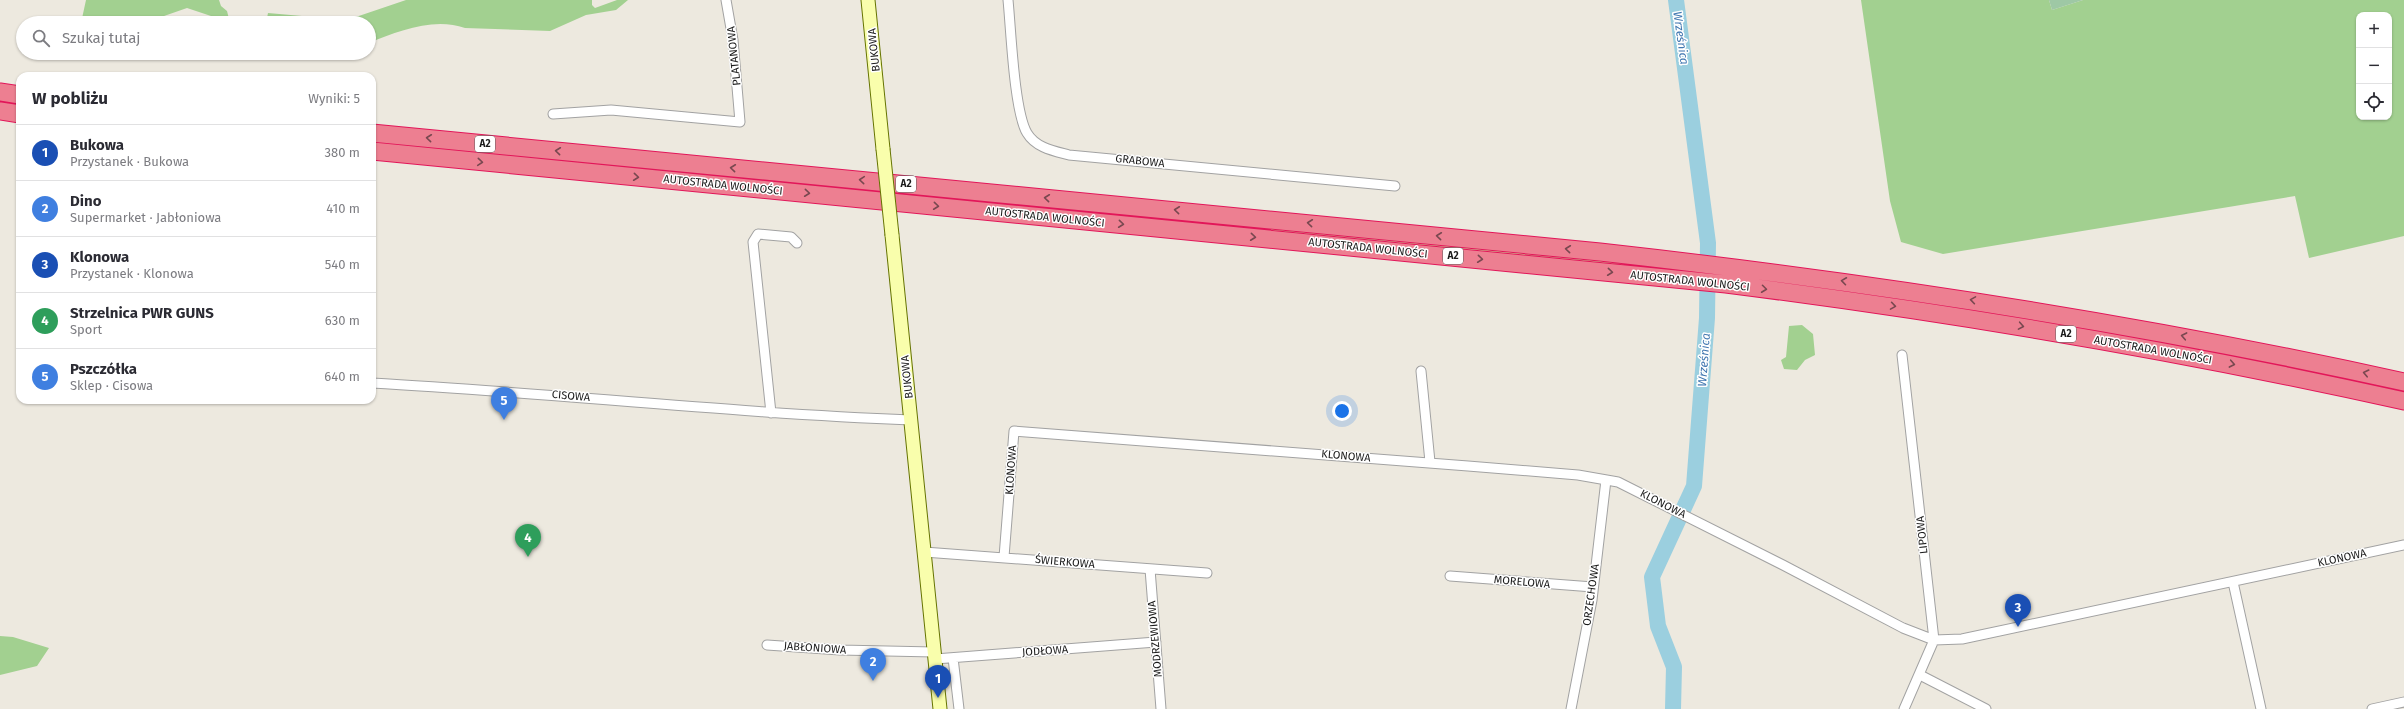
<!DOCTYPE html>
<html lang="pl">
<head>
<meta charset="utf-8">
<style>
	body { margin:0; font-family:"Fira Sans",sans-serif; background:#f2f2f3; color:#2b2b33 }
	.controls { position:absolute; right:12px; top:12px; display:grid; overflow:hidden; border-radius:8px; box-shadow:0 1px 3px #0004 }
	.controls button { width:36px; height:36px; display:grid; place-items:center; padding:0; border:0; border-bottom:1px solid #e1e1e2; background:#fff; color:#2b2b33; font:20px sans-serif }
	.you { position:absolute; left:1342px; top:411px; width:14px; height:14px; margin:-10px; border:3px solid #fff; border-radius:50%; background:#1a73e8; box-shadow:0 0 0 6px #1a73e833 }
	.badge { display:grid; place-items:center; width:26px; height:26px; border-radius:50%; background:#c50300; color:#fff; font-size:13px; font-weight:700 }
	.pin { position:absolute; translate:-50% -33px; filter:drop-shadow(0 1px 2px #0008) }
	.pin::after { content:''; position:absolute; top:21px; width:14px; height:12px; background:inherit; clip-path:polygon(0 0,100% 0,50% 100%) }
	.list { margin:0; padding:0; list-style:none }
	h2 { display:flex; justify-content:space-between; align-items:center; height:52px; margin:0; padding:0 16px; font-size:17px }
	h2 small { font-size:13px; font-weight:400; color:#7c7c81 }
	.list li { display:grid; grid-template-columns:26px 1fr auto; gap:12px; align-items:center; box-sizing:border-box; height:56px; padding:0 16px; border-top:1px solid #e1e1e2 }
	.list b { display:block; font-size:15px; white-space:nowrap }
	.list p { margin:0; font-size:13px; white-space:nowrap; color:#7c7c81 }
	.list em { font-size:13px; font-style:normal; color:#7c7c81 }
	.icon { flex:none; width:22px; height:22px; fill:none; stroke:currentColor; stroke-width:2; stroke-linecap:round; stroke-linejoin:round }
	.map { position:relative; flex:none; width:2404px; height:709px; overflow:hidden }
	.search { position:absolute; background:#fff; box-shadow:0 1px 3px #0004; left:16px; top:16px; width:360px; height:44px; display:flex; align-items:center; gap:10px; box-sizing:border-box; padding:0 14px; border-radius:22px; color:#7c7c81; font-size:15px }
	.panel { position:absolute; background:#fff; box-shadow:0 1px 3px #0004; left:16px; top:72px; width:360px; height:332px; border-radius:12px }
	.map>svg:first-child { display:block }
	.grass { fill:#c4ed9f }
	.forest { fill:#a2d090; fill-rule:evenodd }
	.cemetery { fill:#9ec8a5 }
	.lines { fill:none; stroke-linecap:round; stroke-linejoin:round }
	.river { stroke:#9bcfdf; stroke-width:16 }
	.street-casing { stroke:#a2a2a2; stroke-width:11 }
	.secondary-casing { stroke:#657300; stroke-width:15 }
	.highway-casing { stroke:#e21659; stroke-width:19 }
	.street { stroke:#fff; stroke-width:9 }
	.secondary { stroke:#f9feac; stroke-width:13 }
	.highway { stroke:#ed7f91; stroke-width:17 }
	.secondary-bridge-casing { stroke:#657300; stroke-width:15; stroke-linecap:butt }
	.secondary-bridge { stroke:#f9feac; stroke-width:13 }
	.oneway { stroke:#794850 }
	.labels { text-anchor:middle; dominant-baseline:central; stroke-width:3; stroke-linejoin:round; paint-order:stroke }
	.shield { fill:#fff; stroke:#5f5f5f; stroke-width:1 }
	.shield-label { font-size:10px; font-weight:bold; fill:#1b1b1b }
	.street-label { font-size:11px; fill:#1b1b1b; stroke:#fff }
	.water-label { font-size:12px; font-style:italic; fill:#4177b0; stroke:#fff }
</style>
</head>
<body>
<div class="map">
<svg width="2404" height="709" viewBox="0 0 2404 709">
	<rect width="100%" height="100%" fill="#ede9df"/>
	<path class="grass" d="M372,138L880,187L881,195L372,145Z
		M894,188L1690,268V274L895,196Z"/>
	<path class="forest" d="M86,0H219L221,6L227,11L229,19L223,20L187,8L144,23H81Z
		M406,0H592V5L595,8L617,0H628L616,10L586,15L550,31L465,28C434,17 398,31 369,43V23H308L267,18L268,13L347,20Z
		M1861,0H2049L2052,10L2083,0H2404V236L2309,258L2295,196L1943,254L1901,242L1890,201ZM2359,15H2389V117H2359Z
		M1802,325L1813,334L1815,355L1805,360L1797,370L1784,369L1781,360L1786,357L1789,326Z
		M0,636L13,637L49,648L37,666L0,675Z"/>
	<path class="cemetery" d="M2049,0H2083L2052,10Z"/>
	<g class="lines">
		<path class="river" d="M1673,709L1674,667L1658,626L1652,577L1694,486L1707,318L1708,243L1676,0"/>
		<g class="street-casing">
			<path id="street" d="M1008,0C1011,29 1014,111 1027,133C1036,148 1054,151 1069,155L1395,186
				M553,114L611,110L740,122L733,40L726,0
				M1902,355L1934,640L1904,709
				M1421,371L1430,462
				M372,383C552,393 731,413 911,420
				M771,413L753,242L758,234L791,237L797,243
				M924,552L1207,573
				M1004,557L1014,431L1468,466L1578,475L1618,482L1783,565L1903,628L1934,640L1962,639L2404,545
				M1150,569L1161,709
				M1450,576L1593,587
				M2233,582L2261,709
				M767,645L840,650L934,652
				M953,658L959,709
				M935,659L1156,642
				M1920,675L1986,709
				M1571,709L1592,600L1606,480
				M2372,709L2404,702"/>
		</g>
		<g class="secondary-casing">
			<path id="secondary" d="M868,0L883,149
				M892,235L940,709"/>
		</g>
		<g class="highway-casing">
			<path id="highway" d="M0,92L20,95
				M0,111L20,114
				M372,133L1600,252C1870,282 2138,323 2404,382
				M372,151L1726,284C1954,313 2180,351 2404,401"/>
		</g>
		<use href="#street" class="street"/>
		<use href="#secondary" class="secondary"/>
		<use href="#highway" class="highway"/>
		<g class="secondary-bridge-casing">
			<path id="secondary-bridge" d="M883,149L892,235"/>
		</g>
		<use href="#secondary-bridge" class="secondary-bridge"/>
	</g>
	<defs><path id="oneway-chevron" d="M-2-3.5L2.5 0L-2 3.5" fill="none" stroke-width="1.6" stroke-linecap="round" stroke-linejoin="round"/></defs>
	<g class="oneway">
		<use href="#oneway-chevron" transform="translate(429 138) rotate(-174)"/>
		<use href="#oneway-chevron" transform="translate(558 151) rotate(-174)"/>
		<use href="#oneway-chevron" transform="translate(480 162) rotate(5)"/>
		<use href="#oneway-chevron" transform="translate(733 168) rotate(-174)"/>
		<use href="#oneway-chevron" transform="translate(636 177) rotate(6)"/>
		<use href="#oneway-chevron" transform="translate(862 180) rotate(-175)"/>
		<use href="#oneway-chevron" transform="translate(807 193) rotate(6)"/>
		<use href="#oneway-chevron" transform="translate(1047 198) rotate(-174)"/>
		<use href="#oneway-chevron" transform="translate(936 206) rotate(6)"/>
		<use href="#oneway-chevron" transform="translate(1177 210) rotate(-174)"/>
		<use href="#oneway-chevron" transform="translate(1310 223) rotate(-174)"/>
		<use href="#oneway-chevron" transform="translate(1121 224) rotate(6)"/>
		<use href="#oneway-chevron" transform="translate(1439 236) rotate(-174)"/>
		<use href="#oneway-chevron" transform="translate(1253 237) rotate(6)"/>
		<use href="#oneway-chevron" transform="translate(1568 249) rotate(-174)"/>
		<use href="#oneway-chevron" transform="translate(1480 259) rotate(6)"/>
		<use href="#oneway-chevron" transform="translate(1610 272) rotate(6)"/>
		<use href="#oneway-chevron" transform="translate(1844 281) rotate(-172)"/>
		<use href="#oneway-chevron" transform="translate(1764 289) rotate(7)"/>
		<use href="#oneway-chevron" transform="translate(1973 300) rotate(-171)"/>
		<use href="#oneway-chevron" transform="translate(1893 306) rotate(9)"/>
		<use href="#oneway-chevron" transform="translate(2021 326) rotate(10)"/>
		<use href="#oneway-chevron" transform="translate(2184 336) rotate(-169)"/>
		<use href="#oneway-chevron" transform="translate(2232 364) rotate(11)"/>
		<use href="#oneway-chevron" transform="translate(2366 373) rotate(-167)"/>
	</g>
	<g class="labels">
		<g class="shield">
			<rect x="475" y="136" width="20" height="16" rx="3"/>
			<rect x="896" y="176" width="20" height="16" rx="3"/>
			<rect x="1443" y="248" width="20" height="16" rx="3"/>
			<rect x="2056" y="326" width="20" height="16" rx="3"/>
		</g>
		<g class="shield-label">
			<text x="485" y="144">A2</text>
			<text x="906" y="184">A2</text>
			<text x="1453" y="256">A2</text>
			<text x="2066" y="334">A2</text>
		</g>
		<g class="street-label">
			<text transform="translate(874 50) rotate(-96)">BUKOWA</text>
			<text transform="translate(734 56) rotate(-96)">PLATANOWA</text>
			<text transform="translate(1140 161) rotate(6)">GRABOWA</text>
			<text transform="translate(723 185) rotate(6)">AUTOSTRADA WOLNOŚCI</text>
			<text transform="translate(1045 217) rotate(6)">AUTOSTRADA WOLNOŚCI</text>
			<text transform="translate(1368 248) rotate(6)">AUTOSTRADA WOLNOŚCI</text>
			<text transform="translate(1690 281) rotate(6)">AUTOSTRADA WOLNOŚCI</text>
			<text transform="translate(2153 350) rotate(10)">AUTOSTRADA WOLNOŚCI</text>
			<text transform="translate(907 377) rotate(-96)">BUKOWA</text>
			<text transform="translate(571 396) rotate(5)">CISOWA</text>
			<text transform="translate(1346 456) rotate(5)">KLONOWA</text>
			<text transform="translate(1011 470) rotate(-86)">KLONOWA</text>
			<text transform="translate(1663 504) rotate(27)">KLONOWA</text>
			<text transform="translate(1922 535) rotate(-96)">LIPOWA</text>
			<text transform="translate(2342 558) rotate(-12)">KLONOWA</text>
			<text transform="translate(1065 562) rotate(5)">ŚWIERKOWA</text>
			<text transform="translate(1522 582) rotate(5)">MORELOWA</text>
			<text transform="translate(1591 595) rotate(-82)">ORZECHOWA</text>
			<text transform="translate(1155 639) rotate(-95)">MODRZEWIOWA</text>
			<text transform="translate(815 648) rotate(4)">JABŁONIOWA</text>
			<text transform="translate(1045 651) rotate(-4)">JODŁOWA</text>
		</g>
		<g class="water-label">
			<text transform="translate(1681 38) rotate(82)">Wrześnica</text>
			<text transform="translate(1704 360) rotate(-86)">Wrześnica</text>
		</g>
	</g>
</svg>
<div class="controls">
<button>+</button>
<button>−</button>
<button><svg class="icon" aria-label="locate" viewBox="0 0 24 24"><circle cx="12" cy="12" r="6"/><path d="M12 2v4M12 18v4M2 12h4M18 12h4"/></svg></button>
</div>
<div class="you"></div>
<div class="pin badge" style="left:938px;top:698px;background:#1a4fb4">1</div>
<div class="pin badge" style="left:873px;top:681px;background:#3f7fe0">2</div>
<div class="pin badge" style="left:2018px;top:627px;background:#1a4fb4">3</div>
<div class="pin badge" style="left:528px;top:557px;background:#2e9e5b">4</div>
<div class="pin badge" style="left:504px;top:420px;background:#3f7fe0">5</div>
<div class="search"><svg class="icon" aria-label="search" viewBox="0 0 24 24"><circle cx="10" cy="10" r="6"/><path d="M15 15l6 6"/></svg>Szukaj tutaj</div>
<section class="panel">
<h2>W pobliżu<small>Wyniki: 5</small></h2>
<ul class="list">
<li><span class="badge" style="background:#1a4fb4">1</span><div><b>Bukowa</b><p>Przystanek · Bukowa</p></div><em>380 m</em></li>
<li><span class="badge" style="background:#3f7fe0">2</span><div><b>Dino</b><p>Supermarket · Jabłoniowa</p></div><em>410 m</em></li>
<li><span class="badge" style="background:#1a4fb4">3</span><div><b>Klonowa</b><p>Przystanek · Klonowa</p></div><em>540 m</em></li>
<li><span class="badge" style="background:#2e9e5b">4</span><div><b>Strzelnica PWR GUNS</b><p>Sport</p></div><em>630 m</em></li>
<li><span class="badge" style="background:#3f7fe0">5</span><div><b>Pszczółka</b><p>Sklep · Cisowa</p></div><em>640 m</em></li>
</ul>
</section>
</div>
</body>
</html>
